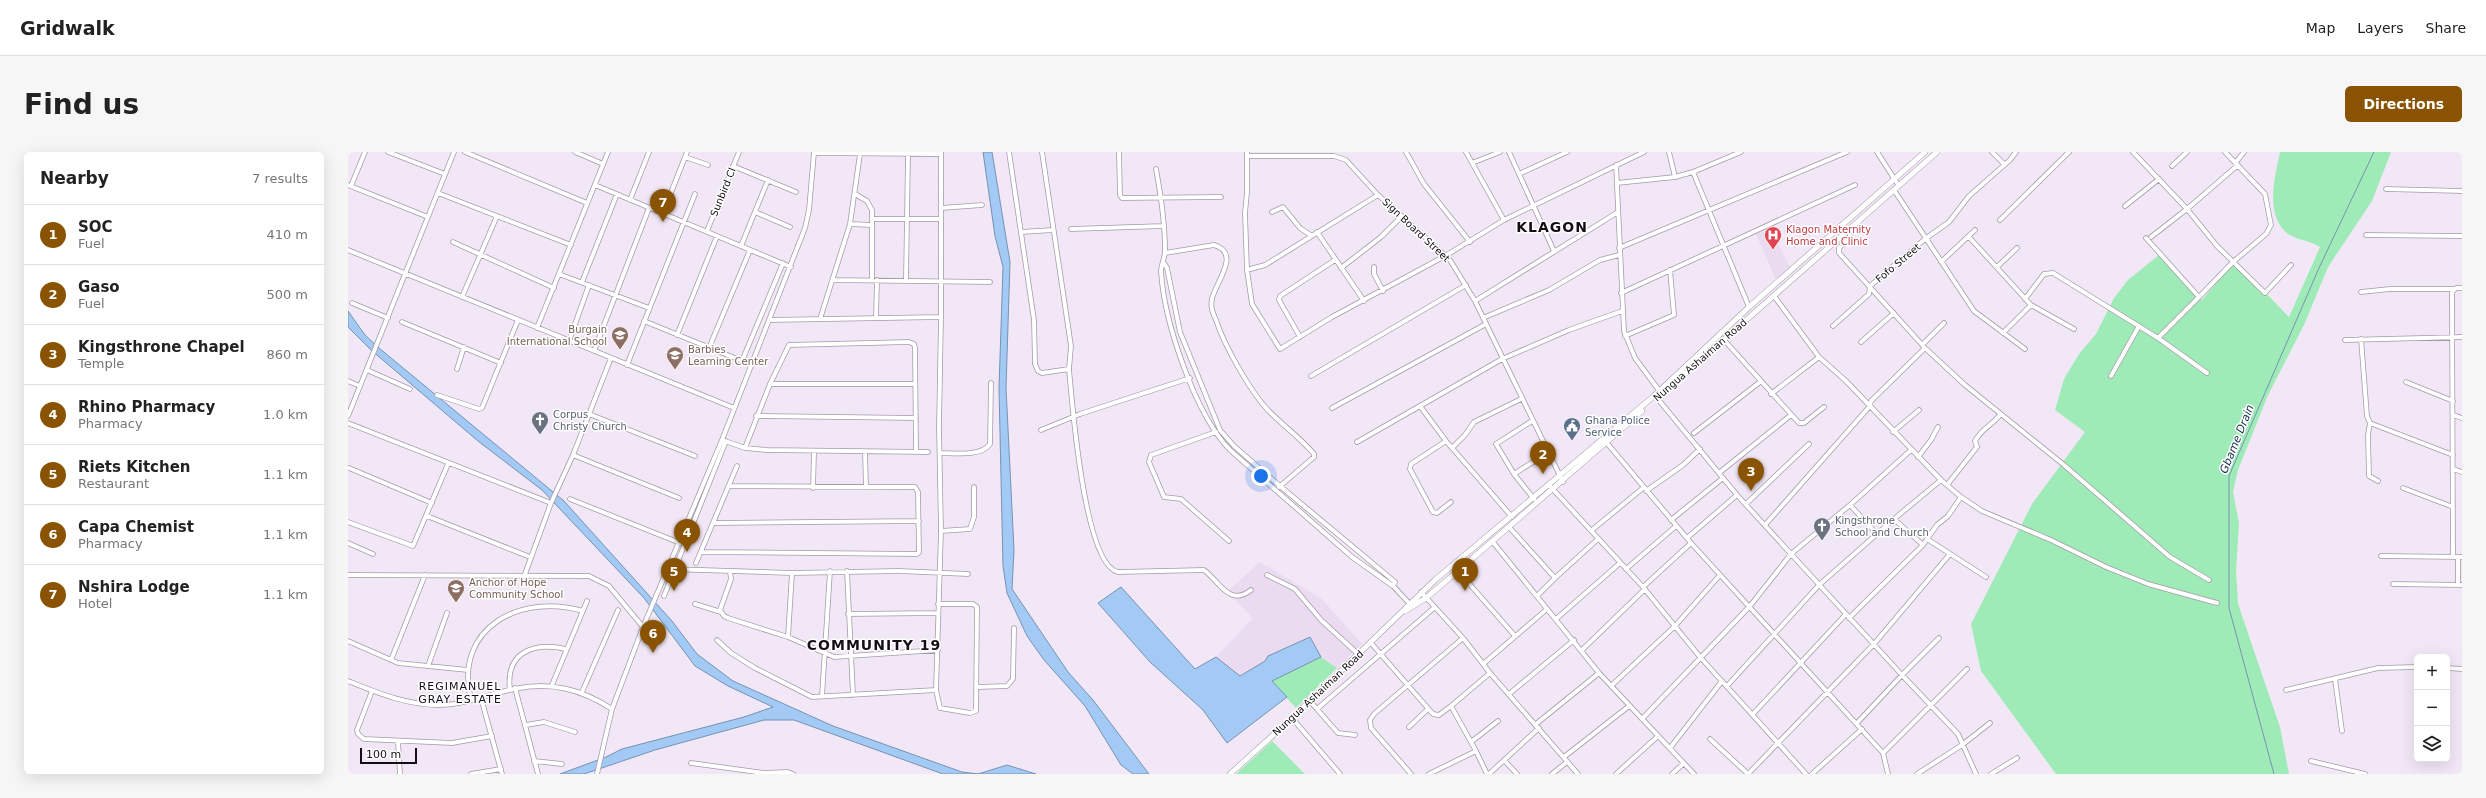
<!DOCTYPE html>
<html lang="en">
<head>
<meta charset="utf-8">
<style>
	body { margin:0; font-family:"DejaVu Sans",sans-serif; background:#f6f6f6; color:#222 }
	.controls { position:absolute; right:12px; bottom:12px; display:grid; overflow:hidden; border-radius:6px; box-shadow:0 4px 16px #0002 }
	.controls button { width:36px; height:36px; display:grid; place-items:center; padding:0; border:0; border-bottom:1px solid #e0e0e0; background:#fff; color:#222; font:20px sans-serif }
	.scale { position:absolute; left:12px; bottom:10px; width:57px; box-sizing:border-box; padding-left:4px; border:2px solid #130f14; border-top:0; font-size:11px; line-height:14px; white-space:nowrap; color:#130f14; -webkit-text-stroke:3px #fff; paint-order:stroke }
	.you { position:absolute; left:913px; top:324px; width:14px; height:14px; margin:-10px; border:3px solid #fff; border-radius:50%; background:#1a73e8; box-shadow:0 0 0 6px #1a73e833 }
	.badge { display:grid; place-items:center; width:26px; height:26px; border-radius:50%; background:#895301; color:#fff; font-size:13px; font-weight:700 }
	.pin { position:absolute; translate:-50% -33px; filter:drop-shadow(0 1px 2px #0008) }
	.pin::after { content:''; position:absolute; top:21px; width:14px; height:12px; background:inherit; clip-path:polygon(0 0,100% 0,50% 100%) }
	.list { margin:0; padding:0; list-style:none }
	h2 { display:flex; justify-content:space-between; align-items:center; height:52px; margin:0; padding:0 16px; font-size:17px }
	h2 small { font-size:13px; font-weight:400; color:#767676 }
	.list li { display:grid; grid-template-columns:26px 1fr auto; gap:12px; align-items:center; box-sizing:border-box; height:60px; padding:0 16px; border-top:1px solid #e0e0e0 }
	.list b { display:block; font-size:15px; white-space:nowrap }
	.list p { margin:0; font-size:13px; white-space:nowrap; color:#767676 }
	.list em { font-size:13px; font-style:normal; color:#767676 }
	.icon { flex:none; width:22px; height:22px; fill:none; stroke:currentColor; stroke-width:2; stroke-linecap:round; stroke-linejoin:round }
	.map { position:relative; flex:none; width:2114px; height:622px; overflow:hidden; border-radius:6px }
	header { display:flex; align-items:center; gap:24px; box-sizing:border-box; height:56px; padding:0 20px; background:#fff; border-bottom:1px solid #e0e0e0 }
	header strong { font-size:19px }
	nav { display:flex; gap:22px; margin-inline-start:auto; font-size:14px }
	.intro { display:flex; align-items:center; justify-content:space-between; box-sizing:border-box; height:96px; padding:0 24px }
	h1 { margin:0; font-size:28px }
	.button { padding:10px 18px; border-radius:6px; background:#895301; color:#fff; font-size:14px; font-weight:700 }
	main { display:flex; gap:24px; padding:0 24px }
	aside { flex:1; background:#fff; border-radius:6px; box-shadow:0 4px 16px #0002 }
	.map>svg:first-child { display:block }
	.built { fill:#eadbf0 }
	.green { fill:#9febb7 }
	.water { fill:#a2caf5; stroke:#7792b2 }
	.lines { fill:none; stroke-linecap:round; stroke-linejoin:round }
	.stream { stroke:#7792b2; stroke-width:1 }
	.minor-casing { stroke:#a49aa7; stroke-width:5.5 }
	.major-casing { stroke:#a49aa7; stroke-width:6 }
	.minor { stroke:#fff; stroke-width:4 }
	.major { stroke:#fff; stroke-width:5 }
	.labels { text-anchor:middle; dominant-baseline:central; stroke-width:3; stroke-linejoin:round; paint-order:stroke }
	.street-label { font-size:10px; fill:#130f14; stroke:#fff }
	.health-label { font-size:10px; fill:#be3a42; stroke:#fff; text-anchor:start }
	.education-label { font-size:10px; fill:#785e54; stroke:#fff; text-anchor:start }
	.worship-label { font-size:10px; fill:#5b616d; stroke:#fff; text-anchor:start }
	.service-label { font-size:10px; fill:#4e5e75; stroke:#fff; text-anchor:start }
	.water-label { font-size:11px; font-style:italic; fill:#0e2b46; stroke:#fff }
	.neighbourhood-label { font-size:11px; letter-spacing:1px; fill:#130f14; stroke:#fff }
	.district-label { font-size:14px; font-weight:bold; letter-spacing:1px; fill:#130f14; stroke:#fff }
</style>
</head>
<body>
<header>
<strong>Gridwalk</strong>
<nav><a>Map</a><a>Layers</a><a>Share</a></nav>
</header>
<div class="intro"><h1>Find us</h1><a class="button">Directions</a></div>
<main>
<aside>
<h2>Nearby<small>7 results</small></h2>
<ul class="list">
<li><span class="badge">1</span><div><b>SOC</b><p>Fuel</p></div><em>410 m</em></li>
<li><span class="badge">2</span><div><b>Gaso</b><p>Fuel</p></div><em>500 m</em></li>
<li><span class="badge">3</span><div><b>Kingsthrone Chapel</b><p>Temple</p></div><em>860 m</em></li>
<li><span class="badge">4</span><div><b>Rhino Pharmacy</b><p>Pharmacy</p></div><em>1.0 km</em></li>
<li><span class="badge">5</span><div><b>Riets Kitchen</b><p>Restaurant</p></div><em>1.1 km</em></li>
<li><span class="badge">6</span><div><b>Capa Chemist</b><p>Pharmacy</p></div><em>1.1 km</em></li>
<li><span class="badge">7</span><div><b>Nshira Lodge</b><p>Hotel</p></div><em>1.1 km</em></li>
</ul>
</aside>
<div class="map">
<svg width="2114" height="622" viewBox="0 0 2114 622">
	<rect width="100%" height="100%" fill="#f2e7f6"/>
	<path class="built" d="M1422,76L1442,115L1428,128L1408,82Z
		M912,410L974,447L1014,492L989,516L973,505L961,485L920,504L917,509L891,524L868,505L905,466L879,440Z"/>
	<path class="green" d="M1932,0H2043L2024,49L1980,115L1956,173L1920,243L1890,318L1885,340L1891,371L1888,419L1890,452L1932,575L1941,622H1708L1633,519L1623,472L1684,352L1737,280L1707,258L1716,227L1731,202L1748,182L1766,146L1780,128L1811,103L1854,148L1887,109L1941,165L1972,95C1963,89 1949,88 1940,82C1916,63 1927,25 1932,0Z
		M973,505L989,516L948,556L923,529Z
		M924,589L957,622H888Z"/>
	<path class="water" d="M635,0H644L662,110L658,236L666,398L664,437L720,520L745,548L801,622H785L773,613L737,554L696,508L679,484L659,441L655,414L651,236L655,115L647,84Z
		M0,159L17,183L31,196L216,349L324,469L349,502L385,529L485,574L614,620L630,622L659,613L688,622H595L446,568H416L307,598L236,622H212L258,605L274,597L396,565L425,555L380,534L347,514L296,446L194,338L130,289L23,198L0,175Z
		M773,435L847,517L868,505L892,524L917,509L920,504L962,485L973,505L924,529L939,545L879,591L855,558L802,510L750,451Z"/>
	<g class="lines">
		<path class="stream" d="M1926,622L1881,456V324L1971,116L2026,0"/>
		<g class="minor-casing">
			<path id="minor" d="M40,0L97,22
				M117,0L239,51
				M227,0L255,12
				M661,0L686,168L687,212L690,219L694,221L721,217L723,194L694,0
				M771,0L772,43L774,46L873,45
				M899,0V40L897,61L899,118L917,113L1030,43
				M1058,0L1076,32L1122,90
				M1118,0L1156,68
				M1161,0L1206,99
				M1321,0L1327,25
				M1529,0L1551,34
				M1644,0L1656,12
				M1785,0L1839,57L1803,85
				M466,1L593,2
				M899,4H986L998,8L1030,43L1102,108L1127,149L1215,330
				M337,5L360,13
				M1888,10L1896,0
				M1124,11L1152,0
				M1268,13L1276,179L1287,206L1313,241
				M1890,13L1839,57L1869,94L1917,141L1943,113
				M385,14L448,40
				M1824,14L1839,0
				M808,17C813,44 817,71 817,98C817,106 813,113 813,119C816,170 847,262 882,298L1004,405L1045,434L1047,430L932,334L886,294L872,278L832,180L819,116L816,111
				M1345,20L1401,155
				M1171,22L1219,0
				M1269,31L1327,25L1345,20L1393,0
				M0,33L80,65
				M247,33L443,115
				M3,34L17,0
				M2038,37L2114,39
				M1546,38L1626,159L1677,197
				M90,41L223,93
				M507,42L519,49L524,58V128
				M282,48L301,0
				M1777,54L1811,27
				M593,56L634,53
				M407,60L442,75
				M924,60L935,55L952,76L964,84
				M315,61L339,0
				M524,67H593
				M1652,68L1721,0
				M502,72L524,73
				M723,77L816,74
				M1501,78L1502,85L1491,96V101L1577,196L1617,233L1716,313L1822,405L1861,428
				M359,79L391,0
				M673,80L705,78
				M969,80L1016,149
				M2018,83L2114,84
				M1621,85L1683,153L1726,177
				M1798,86L1851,145L1885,110L1918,82L1923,73L1917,42L1877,0
				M105,90L206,136
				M393,94L420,28
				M1271,96L1499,0
				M0,98L386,256
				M817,101L866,93C894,101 867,131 864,147C862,155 865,161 868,168C876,193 902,239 920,258C934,273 953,286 966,302V305L931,335
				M1593,110L1627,78
				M1026,115V122L1035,139
				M1649,115L1669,96
				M993,116L1033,85L1054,64
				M899,118L904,152L932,197L984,165L1097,104L1156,68L1296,0
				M211,122L301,156
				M485,128L642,130
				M558,128L560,2
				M234,130L269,42
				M2013,140L2042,137H2105
				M1273,141L1507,33
				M1426,144L1471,205L1498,229L1593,328L1613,345L1634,359L1703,388L1758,415L1800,432L1869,451
				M114,145L149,64
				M1677,147L1696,122L1705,121L1810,186L1851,145
				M1127,149L1270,60
				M4,151L40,166
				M528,166L529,128
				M1135,166L1201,138L1252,108L1271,103
				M472,167L502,72L512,2
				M421,168L593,165V0
				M296,169L404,213
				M54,170L153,211
				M1485,174L1521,142L1522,134L1577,87L1601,70L1621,44L1662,8L1668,0
				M189,176L260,0
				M1655,181L1683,153
				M329,183L369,84
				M1277,184L1326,163L1322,118
				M952,185L931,148L932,144L987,108
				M1810,186L1859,221
				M2013,187L2019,264L2022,271L2105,303
				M1376,188L1451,271H1456L1476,255
				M1997,188L2114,185
				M221,189L241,133
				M1513,190L1546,161
				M1575,192L1596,171
				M361,196L402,98
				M246,199L301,56
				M394,209L435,111
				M279,213L347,42
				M109,217L116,195
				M721,217C724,249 736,413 770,420L856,418C872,430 881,455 903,438
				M19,218L62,237
				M963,224L1118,133
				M1763,224L1791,174
				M0,229L12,234
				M2058,230L2105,249
				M422,232H567
				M1423,242L1471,205
				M89,243L131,257L134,256L170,168
				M1309,246L1389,343L1554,523L1591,486
				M1072,254L1098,289L1164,365
				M984,256L1138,172
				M241,262L347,304
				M2105,263L2114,266
				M0,264L106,0
				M408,264L568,266
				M1184,269L1148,292L1166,322L1186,347
				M0,271L203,351
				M2022,271L2020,283L2021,324L2030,329
				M693,278L732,262L842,226
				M868,280L803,303L801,310L816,345L833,347L881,389
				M1545,280L1571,258
				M1346,281L1412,230
				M374,288L397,296L419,298L580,300
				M1098,289L1063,312L1062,317L1085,360L1089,361L1103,350
				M1009,290L1154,207L1221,178L1274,159
				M1258,290L1343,391L1535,601L1540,622
				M397,296L422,232L441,193L561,190L566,192L567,196L568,300
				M1104,296L1117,283L1126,270L1173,247
				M517,300L518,335
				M592,301C606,301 633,305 642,292L643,231
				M225,303L331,346
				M1570,305L1583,288L1590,275
				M1,316L84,351
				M2105,317L2114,320
				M1371,321L1443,263
				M1166,322L1199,301
				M1201,333L1295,435L1352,505L1458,622
				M1599,333L1629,295L1627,289C1633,277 1644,273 1652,263
				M465,336L466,300
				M2055,336L2105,355
				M1298,339L1335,313L1352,297
				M222,347L332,391
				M1398,352L1461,292
				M1502,353L1528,381
				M79,364L182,405
				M1546,367L1593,328
				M1323,368L1375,326
				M0,370L65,394L100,312
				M365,371L571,369
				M1417,373L1522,254L1523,249L1577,196
				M1161,375L1207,426L1250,387
				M1244,378L1295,336
				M593,379L622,377L626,365V335
				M1339,386L1389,343
				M1579,387L1589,373L1600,364L1613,345
				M1144,389L1251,521L1346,622
				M0,391L25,402
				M353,400L569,402L571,400L570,340L567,335L381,334
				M2033,404L2114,405
				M2105,405L2104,140L2108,136H2114
				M2110,405V433
				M348,411L389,314
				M321,417L444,421L551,419L620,422
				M1278,417L1328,374
				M499,419L505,543
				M1110,419L1167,484
				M382,420L383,427L372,458L376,464L380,466L440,485L486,505L590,498
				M177,422L203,351L225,303L263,206
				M0,423L241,424L261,434L295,475
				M919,423L947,437L973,468L1011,503
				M2045,432L2114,433
				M1045,434L1061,451
				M1295,435L1343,391
				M1073,440L1115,486L1142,521L1230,622
				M316,444L378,289
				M1189,444L1207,426
				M347,452L373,460
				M500,462L590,461
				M1501,466L1575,393
				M1208,467L1272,411
				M440,485L444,421
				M369,488L383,501L407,516L464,545L588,538L593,379L591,275L593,165
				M0,489L50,511L120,518
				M1023,491L1085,562L1091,563L1103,554
				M1234,498L1297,437
				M43,508L77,423
				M1135,512L1199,457
				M80,514L99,461
				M2099,516L2114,517
				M1987,527L1994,579
				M0,529C30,541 58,553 91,553C117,553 141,542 166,537C202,529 233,537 264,557
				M204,533L239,449
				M1263,534L1327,474L1372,423
				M1379,534L1471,433L1546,367L1575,393L1579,387L1638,425
				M630,535L659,534L665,527L666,476
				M167,536L190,622
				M162,538C157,499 187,490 218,497
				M588,538L592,556L622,561L628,559L629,455L625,452H590
				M1938,538L2030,516L2069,515
				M24,539L9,578L10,582L16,587L104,591L144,584
				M234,540L270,458
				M1161,542L1226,488
				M474,544L482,419
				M133,546L154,622
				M123,548C105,475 173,441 235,459
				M961,548L990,581L1007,583
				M969,557L1087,455
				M1405,562L1498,462
				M944,566L992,622
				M1294,567L1402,454L1443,402L1502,353L1563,298
				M1509,571L1554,523L1610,582L1628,622
				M1188,572L1251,521
				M178,573L196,570L227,580
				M1061,575L1080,557
				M1362,587L1400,622
				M50,590L52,622
				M1123,590L1150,569
				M1322,596L1374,529
				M1128,599L1139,622
				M1535,601L1619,517
				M1216,605L1281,554
				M1156,608L1169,622
				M186,609L214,612
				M1963,609L2017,622
				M343,611L416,621L440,620L445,622
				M123,622L153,617
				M249,622L264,557L295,475L374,288L457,76L461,58L466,0
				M1063,622L1023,576L1022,568L1026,562L1115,486
				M1081,622L1128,599L1103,554L1142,521
				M1141,622L1191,576
				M1204,622L1219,610
				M1268,622L1310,584
				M1324,622L1336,611
				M1400,622L1526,492L1602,402
				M1464,622L1514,577
				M1569,622L1614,593L1642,571
				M1643,622L1669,606"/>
		</g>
		<g class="major-casing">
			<path id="major" d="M1313,243L1589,0
				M1057,459L1078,446L1110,419L1294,259
				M882,622L944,566L1087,428L1306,244L1401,155L1577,0"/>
		</g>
		<use href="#minor" class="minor"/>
		<use href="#major" class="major"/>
	</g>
	<defs>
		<g id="hospital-pin" transform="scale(0.9)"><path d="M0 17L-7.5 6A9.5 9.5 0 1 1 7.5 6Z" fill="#e0444e" stroke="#fff"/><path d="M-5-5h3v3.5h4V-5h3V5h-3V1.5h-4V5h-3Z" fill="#fff"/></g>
		<g id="school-pin" transform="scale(0.9)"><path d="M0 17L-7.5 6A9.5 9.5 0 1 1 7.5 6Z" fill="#8d6e63" stroke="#fff"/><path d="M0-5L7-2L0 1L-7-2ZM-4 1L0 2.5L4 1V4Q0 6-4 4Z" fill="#fff"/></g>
		<g id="church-pin" transform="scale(0.9)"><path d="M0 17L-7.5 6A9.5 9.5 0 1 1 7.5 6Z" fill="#6b7280" stroke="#fff"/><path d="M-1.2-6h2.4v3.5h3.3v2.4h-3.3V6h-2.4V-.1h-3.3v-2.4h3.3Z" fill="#fff"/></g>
		<g id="civic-pin" transform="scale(0.9)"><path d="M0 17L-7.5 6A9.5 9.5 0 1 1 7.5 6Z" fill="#5c6f8a" stroke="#fff"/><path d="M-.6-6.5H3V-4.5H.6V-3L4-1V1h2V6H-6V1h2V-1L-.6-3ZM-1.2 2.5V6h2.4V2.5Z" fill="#fff"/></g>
	</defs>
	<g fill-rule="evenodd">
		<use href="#hospital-pin" x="1425" y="83"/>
		<use href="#school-pin" x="272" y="183"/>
		<use href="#school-pin" x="327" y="203"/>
		<use href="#church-pin" x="192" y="268"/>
		<use href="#civic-pin" x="1224" y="274"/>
		<use href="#church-pin" x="1474" y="374"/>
		<use href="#school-pin" x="108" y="436"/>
	</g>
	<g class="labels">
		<g class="street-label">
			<text transform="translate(375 40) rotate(-68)">Sunbird Cl</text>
			<text transform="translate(1068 78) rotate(43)">Sign Board Street</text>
			<text transform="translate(1550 111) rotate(-40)">Fofo Street</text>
			<text transform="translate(1352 208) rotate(-41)">Nungua Ashaiman Road</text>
			<text transform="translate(970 541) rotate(-43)">Nungua Ashaiman Road</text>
		</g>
		<g class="health-label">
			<text x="1438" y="77">Klagon Maternity<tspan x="1438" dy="12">Home and Clinic</tspan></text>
		</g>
		<g class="education-label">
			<text x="259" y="177" text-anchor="end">Burgain<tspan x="259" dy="12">International School</tspan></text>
			<text x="340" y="197">Barbies<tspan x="340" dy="12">Learning Center</tspan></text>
			<text x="121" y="430">Anchor of Hope<tspan x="121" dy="12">Community School</tspan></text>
		</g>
		<g class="worship-label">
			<text x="205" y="262">Corpus<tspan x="205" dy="12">Christy Church</tspan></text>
			<text x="1487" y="368">Kingsthrone<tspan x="1487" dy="12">School and Church</tspan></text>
		</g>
		<g class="service-label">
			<text x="1237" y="268">Ghana Police<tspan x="1237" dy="12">Service</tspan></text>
		</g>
		<g class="water-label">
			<text transform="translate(1889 287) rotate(-68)">Gbame Drain</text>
		</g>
		<g class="neighbourhood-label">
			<text x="112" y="534">REGIMANUEL<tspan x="112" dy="13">GRAY ESTATE</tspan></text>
		</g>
		<g class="district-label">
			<text x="1204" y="75">KLAGON</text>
			<text x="526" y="493">COMMUNITY 19</text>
		</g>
	</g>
</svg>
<div class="controls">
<button>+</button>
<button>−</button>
<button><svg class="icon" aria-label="layers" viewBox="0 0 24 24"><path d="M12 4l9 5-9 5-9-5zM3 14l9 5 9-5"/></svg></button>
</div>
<div class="scale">100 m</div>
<div class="you"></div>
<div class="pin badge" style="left:1117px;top:439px">1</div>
<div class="pin badge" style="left:1195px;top:322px">2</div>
<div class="pin badge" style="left:1403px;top:339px">3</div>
<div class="pin badge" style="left:339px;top:400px">4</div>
<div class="pin badge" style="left:326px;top:439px">5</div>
<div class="pin badge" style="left:305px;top:501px">6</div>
<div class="pin badge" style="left:315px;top:70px">7</div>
</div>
</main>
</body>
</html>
